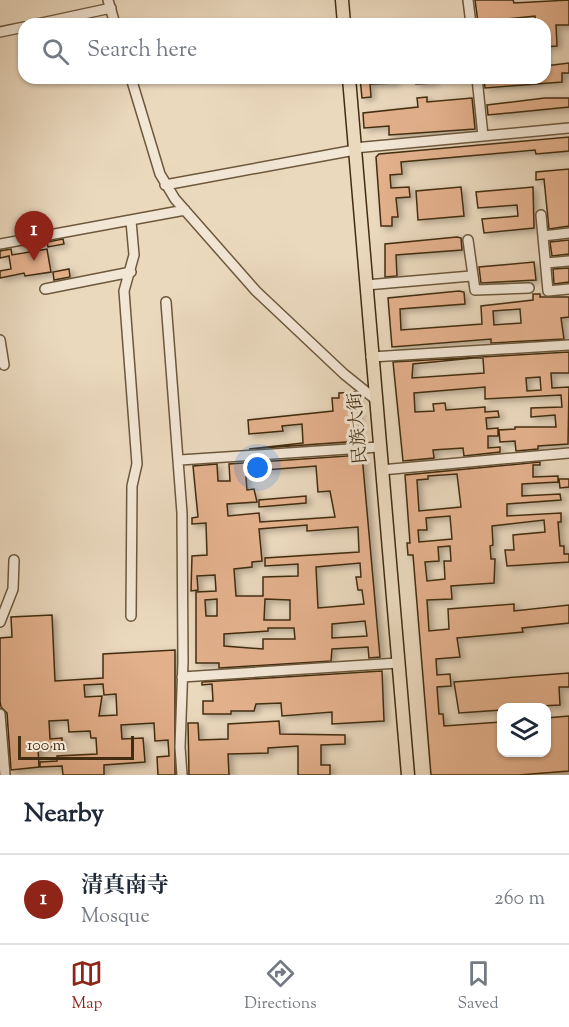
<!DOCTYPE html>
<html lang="en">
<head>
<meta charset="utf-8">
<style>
	body { margin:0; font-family:"Sorts Mill Goudy","Noto Serif SC",serif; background:#f2f2f3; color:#1f2937 }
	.controls { position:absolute; right:18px; bottom:18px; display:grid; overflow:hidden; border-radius:12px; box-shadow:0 2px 4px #0004 }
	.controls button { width:54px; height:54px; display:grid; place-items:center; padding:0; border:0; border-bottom:2px solid #e0e1e3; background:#fff; color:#1f2937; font:30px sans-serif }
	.scale { position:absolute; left:18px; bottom:15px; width:116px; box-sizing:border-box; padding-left:6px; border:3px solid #432d11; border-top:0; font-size:16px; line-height:21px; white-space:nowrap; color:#432d11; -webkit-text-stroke:4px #f2e6d5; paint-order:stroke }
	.you { position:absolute; left:258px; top:468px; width:21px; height:21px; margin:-15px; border:4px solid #fff; border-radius:50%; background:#1a73e8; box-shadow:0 0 0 9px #1a73e833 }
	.badge { display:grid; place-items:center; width:39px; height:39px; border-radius:50%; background:#8f2418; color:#fff; font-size:20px; font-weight:700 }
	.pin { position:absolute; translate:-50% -50px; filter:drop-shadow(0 2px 3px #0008) }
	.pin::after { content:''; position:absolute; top:32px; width:21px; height:18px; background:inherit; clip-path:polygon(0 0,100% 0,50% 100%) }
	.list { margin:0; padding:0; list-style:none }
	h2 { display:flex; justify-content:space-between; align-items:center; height:78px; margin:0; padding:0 24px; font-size:26px }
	h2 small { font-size:20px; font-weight:400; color:#747a83 }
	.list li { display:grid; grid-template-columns:39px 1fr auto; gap:18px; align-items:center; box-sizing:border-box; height:90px; padding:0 24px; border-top:2px solid #e0e1e3 }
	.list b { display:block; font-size:22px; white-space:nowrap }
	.list p { margin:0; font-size:20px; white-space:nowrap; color:#747a83 }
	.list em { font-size:20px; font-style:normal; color:#747a83 }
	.icon { flex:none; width:33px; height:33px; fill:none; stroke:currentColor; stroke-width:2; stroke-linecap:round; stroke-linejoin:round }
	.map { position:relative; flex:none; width:569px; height:775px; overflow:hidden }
	.search { position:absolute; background:#fff; box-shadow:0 2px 4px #0004; left:18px; right:18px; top:18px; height:66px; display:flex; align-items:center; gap:15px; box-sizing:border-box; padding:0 21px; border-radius:18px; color:#747a83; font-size:22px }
	.sheet { height:168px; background:#fff }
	nav { display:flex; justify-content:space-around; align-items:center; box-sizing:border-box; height:84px; border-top:2px solid #e0e1e3; background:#fff; font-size:16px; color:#747a83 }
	nav a { display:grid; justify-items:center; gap:3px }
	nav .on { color:#8f2418 }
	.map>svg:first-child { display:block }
	.building { fill:#e3b08c; stroke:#432d11; stroke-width:1.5; fill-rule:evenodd; filter:url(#shadow) }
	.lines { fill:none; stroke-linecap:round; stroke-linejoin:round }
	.minor-casing { stroke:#6d583c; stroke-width:12 }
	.major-casing { stroke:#432d11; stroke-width:15 }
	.minor { stroke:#f2e6d5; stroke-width:9 }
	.major { stroke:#ebd9be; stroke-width:12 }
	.labels { text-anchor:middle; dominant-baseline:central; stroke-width:6; stroke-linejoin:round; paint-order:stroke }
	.street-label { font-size:18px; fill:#432d11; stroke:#f2e6d5 }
</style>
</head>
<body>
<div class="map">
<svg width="569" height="775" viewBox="0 0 569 775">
	<defs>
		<filter id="shadow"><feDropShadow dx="4" dy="2.5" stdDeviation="3" flood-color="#0004"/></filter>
	</defs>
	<rect width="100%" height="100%" fill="#ebd9be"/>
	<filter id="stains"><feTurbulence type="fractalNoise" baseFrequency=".00333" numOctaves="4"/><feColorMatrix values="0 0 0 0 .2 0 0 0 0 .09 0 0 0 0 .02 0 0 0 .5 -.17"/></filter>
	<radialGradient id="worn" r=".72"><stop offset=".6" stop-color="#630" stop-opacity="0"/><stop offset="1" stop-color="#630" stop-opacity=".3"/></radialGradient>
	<path class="building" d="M475,0H513L514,3L569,0V25H556L557,46L545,47V24H536L535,16L478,22Z
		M569,63V73H562V82L485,88L484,78H545V66Z
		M360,78H395V83L370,84L371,97L362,98Z
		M416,78H434V83L416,84Z
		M427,97V102L472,98L475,129L389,135V126L364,128L363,113L418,107L417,98Z
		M545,98H569V107L488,115L487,105Z
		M569,137V151L536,154L535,150L401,162L402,174L390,175L391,188L409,187L410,197L396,198L398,217H392V226H381L376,157L379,154Z
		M569,169V226L549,229L544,179L536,180V172Z
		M461,187L464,216L418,220L416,191Z
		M533,187L534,228L484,233L482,219L518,216L517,205L478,208L476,192Z
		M457,237L461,238L462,250L396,255L397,276L385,277V244Z
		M63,239L64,244L48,247L47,242Z
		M569,240V254L552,256L550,242Z
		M11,249L12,255L47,249L51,272L25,276L24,273L0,278V271L11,269L9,256L0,258V251Z
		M534,262L536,280L481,283L479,267Z
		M569,268V282L554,284L553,269Z
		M69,269L70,277L54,280L53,272Z
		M459,291L464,292L465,304L400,309L401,330L482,324L481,306L533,300V294H540V297H569V317L561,318L564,339L491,343V339L392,347L388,298ZM520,309L521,323L494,325L493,311Z
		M569,352V373H551L552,388L569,387L568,444L538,446V449L516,451L515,441L500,442L499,430L515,429V427H556L555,415L531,417V408L562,407L561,395L485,399V387L414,393L415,412L434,411L433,404L445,403L446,410L485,407V412L498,411L499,417L486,418L487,429L498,428V436H488V448L500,447V452L464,456L463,448L433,450L434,458L403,461L393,362ZM474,358H483L484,373L412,378L413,364ZM540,377L541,390L527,391L526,378Z
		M356,392L360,441L249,449L303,443L302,424L282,426L283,431L249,434L248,420L333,411L332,398H339V393Z
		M362,455L380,657L369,658L368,647L332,649L331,661L219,668V663H196V592L216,591L215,575L197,576L198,590L191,591L192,556L207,555L206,523L192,524V518L198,517L193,466L217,464L218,481H230L229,464ZM316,466L318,492L330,491L335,517L260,522L259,513L228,516L227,504L257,502L254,489L247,490L246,477L253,476L252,471ZM307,525V531L358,527L359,552L265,558V566L298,564V576L263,577V596H236L234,569L252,567V562L262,561L259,529ZM360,563L361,577H356L358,590H362L364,604L318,608L316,567ZM217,599V616H206L205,600ZM265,599L290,600V620H264ZM365,621L367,636L332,638V624ZM268,628H294L295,639H263V649L224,646V634L268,631Z
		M540,462V465H533V477L558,476V482L522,484V496L560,494L561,500L507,504V516L561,513V522H558L560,546H564V554H569V562L507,566L505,550H514L513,535L545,532L544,520L492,526L493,545L490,546L491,559H495L494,583L451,586L452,599L427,600L429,631L449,629L448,609L514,604V611L569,605V623L522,628L523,632L457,638L460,657L436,659L437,675L450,674L451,686L437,687L439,714H443L444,726L501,722V753H546V718L569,716V771L519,775H431L413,555H408L407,543H410L405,475ZM457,474L461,507L419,511L417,480L428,479V476ZM450,516L452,539L419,542L418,530H427L426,518ZM450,546L451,561H444L445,579L427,581L425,562L439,561L438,547Z
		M559,479H569V487L560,488Z
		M306,496V503L259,507V500Z
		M52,615L55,681L103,678V654L175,650V775H158L157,757L169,756L168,740L155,741L154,723L121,725L122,739L143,738L145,762L104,765V775H63L62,766L40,767V762L57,761V756L97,754L96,738H91L90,731L69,732L68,720L49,721L50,739L62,738V746L38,748L39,767L11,770L7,713L1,707L0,701V638L12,637L11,617ZM103,684L104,695L116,694L117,715L99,716L102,696L85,697L84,685Z
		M382,671L384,721L332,724V712L282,716L281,703L256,704L254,711H231V714H203V701H213L212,684L202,685V682Z
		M569,673V687H559L560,705L501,708V710L459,713L454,682Z
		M279,721L280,734L345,735V744L321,745V765H330V775H298V746L268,748V753L228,754L229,775H189L188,723H198L199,740L228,739V724Z"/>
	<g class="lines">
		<g class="minor-casing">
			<path id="minor" d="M108,0L115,24
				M468,0L471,24
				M37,24L111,8
				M0,32L24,27
				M131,78L160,174L175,199L256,291L344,374L375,399
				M477,78L483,136
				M354,148L569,128
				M165,185L355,150
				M541,215L548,291L569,289
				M131,221L134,255L124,291L137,464L132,486L131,616
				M543,236L569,233
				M468,240L475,290L529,288
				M0,244L185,210
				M546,263L569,261
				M366,285L471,276
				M45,289L131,272
				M166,302L182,513L183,662L180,747L182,775
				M0,340L4,365
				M371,357L569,345
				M180,460L379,447
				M381,470L569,453
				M0,622L13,589L14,560
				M182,677L398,663
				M0,714L5,775"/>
		</g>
		<g class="major-casing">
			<path id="major" d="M342,0L344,24
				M349,78L408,775"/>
		</g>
		<use href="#minor" class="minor"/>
		<use href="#major" class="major"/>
	</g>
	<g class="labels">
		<g class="street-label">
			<text transform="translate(359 428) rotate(-95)">民族大街</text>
		</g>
	</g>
	<rect width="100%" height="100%" filter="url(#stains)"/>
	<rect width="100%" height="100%" fill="url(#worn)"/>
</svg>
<div class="controls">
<button><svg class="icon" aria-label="layers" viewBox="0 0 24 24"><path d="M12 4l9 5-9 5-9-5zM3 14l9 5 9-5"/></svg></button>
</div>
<div class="scale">100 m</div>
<div class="you"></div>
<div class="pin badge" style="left:34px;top:261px">1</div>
<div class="search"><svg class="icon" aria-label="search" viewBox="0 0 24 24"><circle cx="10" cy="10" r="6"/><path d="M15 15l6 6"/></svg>Search here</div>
</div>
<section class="sheet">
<h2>Nearby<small></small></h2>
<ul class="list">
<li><span class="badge">1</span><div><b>清真南寺</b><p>Mosque</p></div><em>260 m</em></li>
</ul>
</section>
<nav>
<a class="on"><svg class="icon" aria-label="map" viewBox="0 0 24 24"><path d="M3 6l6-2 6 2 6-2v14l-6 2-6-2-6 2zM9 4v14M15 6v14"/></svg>Map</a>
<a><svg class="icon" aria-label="directions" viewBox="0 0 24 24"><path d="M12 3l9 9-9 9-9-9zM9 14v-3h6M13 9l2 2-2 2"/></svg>Directions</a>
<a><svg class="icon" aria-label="saved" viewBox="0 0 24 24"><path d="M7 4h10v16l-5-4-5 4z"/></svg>Saved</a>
</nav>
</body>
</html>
